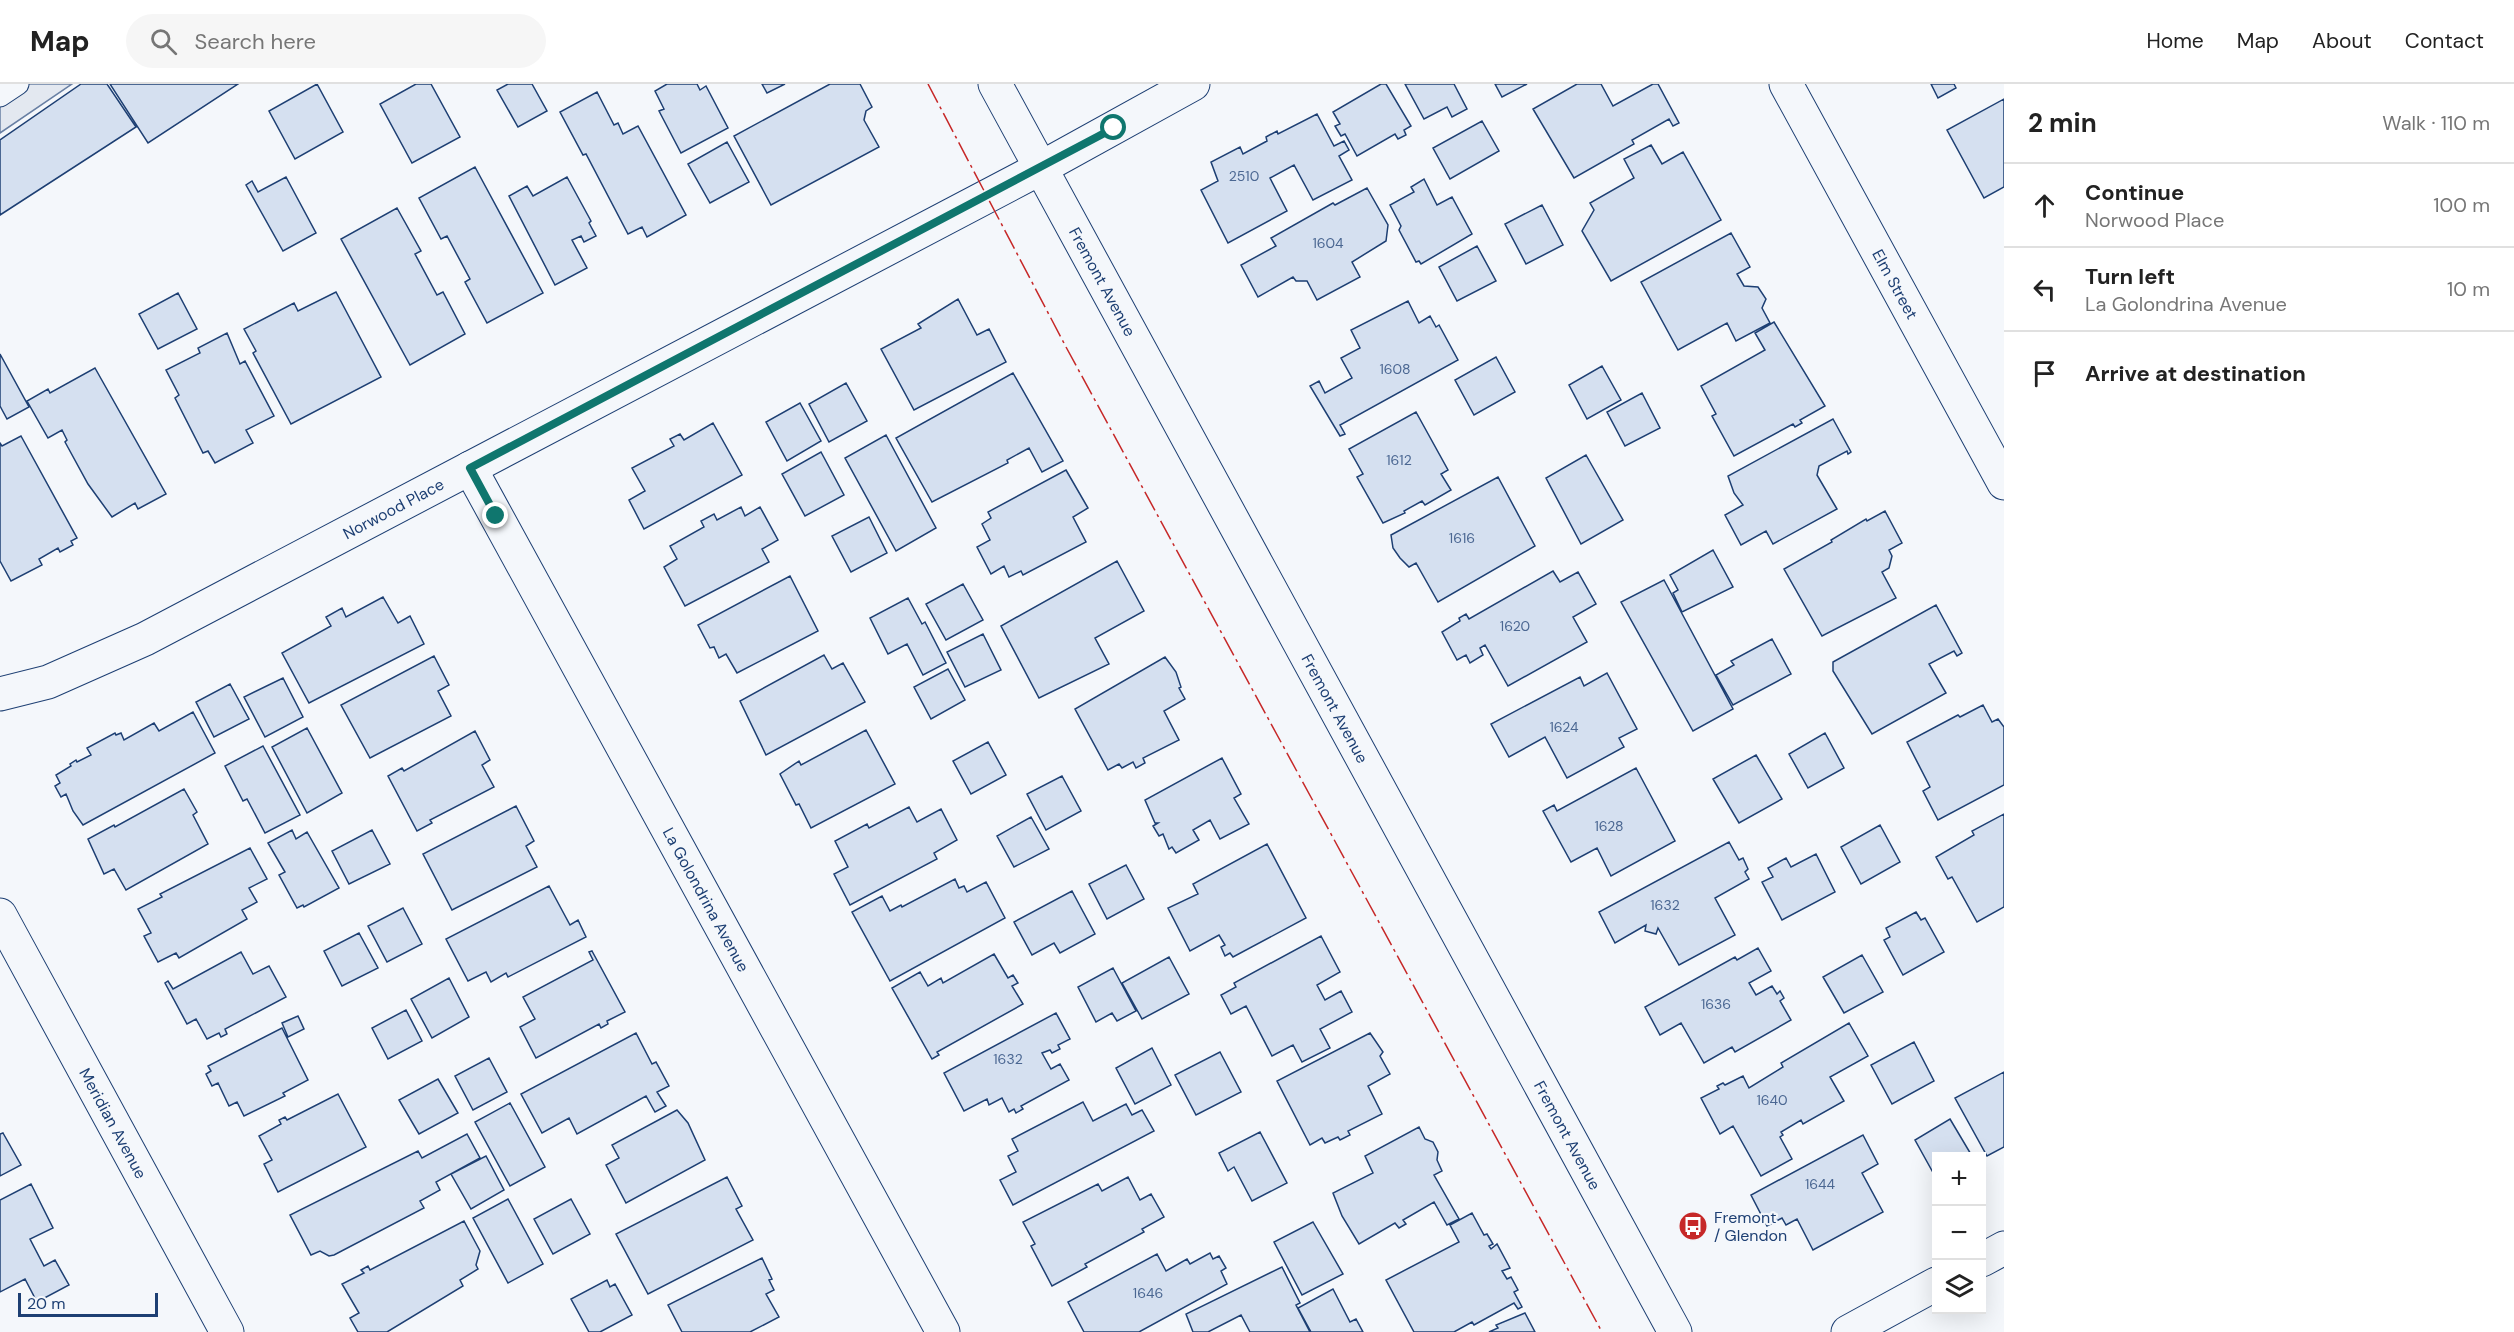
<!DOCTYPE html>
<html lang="en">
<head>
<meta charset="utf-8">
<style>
	body { margin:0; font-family:"DM Sans",sans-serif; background:#f6f6f6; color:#222 }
	.controls { position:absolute; right:18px; bottom:18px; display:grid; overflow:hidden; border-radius:0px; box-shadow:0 6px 24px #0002 }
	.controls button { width:54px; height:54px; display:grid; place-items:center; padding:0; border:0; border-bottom:2px solid #e0e0e0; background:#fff; color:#222; font:30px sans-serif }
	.scale { position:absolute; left:18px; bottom:15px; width:140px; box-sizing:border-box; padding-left:6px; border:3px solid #1d3f73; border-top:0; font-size:16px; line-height:21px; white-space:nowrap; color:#1d3f73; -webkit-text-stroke:4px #f4f7fb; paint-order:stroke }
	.stop { position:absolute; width:18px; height:18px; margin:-14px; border:4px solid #0f766e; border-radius:50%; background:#fff }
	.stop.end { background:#0f766e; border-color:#fff; box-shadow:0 2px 6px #0008 }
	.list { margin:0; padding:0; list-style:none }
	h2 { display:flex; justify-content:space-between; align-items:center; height:78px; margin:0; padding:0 24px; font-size:26px }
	h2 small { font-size:20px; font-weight:400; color:#767676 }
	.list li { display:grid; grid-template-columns:39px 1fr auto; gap:18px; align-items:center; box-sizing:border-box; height:84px; padding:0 24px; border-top:2px solid #e0e0e0 }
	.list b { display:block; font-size:22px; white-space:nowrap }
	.list p { margin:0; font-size:20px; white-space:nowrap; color:#767676 }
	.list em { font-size:20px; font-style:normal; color:#767676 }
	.icon { flex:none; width:33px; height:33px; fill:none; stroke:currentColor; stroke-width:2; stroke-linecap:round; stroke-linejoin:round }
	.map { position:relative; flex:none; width:2004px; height:1248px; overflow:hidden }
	header { display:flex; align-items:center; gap:36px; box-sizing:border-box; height:84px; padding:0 30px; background:#fff; border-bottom:2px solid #e0e0e0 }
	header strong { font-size:28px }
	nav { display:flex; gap:33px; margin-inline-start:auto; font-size:21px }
	.search { width:420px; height:54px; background:#f6f6f6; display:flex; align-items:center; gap:15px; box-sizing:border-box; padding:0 21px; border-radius:33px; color:#767676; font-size:22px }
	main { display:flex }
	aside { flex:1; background:#fff }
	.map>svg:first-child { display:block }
	.parking { fill:#e3e8f0; stroke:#687fa3; stroke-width:1.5 }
	.building { fill:#d5e0f0; stroke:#1d3f73; stroke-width:1.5 }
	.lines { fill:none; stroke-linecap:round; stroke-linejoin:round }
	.service-casing { stroke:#1d3f73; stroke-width:23 }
	.minor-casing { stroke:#1d3f73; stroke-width:35 }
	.secondary-casing { stroke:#1d3f73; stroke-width:35 }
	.service { stroke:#f4f7fb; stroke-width:21 }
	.minor { stroke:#f4f7fb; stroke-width:33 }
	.secondary { stroke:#f4f7fb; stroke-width:33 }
	.power { stroke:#c62828; stroke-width:1.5; stroke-dasharray:21 4.5 3 4.5; stroke-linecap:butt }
	.route { stroke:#0f766e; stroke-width:8 }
	.labels { text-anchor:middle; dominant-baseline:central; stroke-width:4.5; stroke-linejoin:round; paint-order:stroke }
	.number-label { font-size:14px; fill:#4b6792 }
	.street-label { font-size:16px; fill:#1d3f73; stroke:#f4f7fb }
	.poi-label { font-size:16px; fill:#1d3f73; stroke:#f4f7fb; text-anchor:start }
</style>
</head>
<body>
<header>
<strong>Map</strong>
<div class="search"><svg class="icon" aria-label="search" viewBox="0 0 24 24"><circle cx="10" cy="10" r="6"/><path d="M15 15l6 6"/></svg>Search here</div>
<nav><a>Home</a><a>Map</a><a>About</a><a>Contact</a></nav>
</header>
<main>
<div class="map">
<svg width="2004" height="1248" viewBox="0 0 2004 1248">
	<rect width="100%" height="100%" fill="#f4f7fb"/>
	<path class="parking" d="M0,0H72L0,49Z"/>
	<path class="building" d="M81,0H107L136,43L0,131V56Z
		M110,0H238L148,59Z
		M317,0L343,48L295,75L269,27Z
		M416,0H431L460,53L412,79L380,20Z
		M508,0H532L547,27L518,43L497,6Z
		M667,0H697L700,6L706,2L728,44L681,69L659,27L664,25L655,7Z
		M762,0H785L767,9Z
		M830,0H860L872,23L866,27L864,36L879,63L771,121L734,52Z
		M1381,0H1386L1411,42L1404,46L1406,51L1398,55L1395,50L1357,72L1345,50L1341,52L1335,42L1340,40L1333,28Z
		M1405,0H1454L1467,25L1452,33L1447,23L1424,35Z
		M1495,0H1527L1502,13Z
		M1577,0H1601L1613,22L1653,0H1658L1679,39L1673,42L1669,35L1632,56L1634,60L1574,94L1533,25Z
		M1931,0H1954L1956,4L1938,14Z
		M597,8L614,41L618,39L623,50L638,42L686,131L647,153L642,143L628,150L586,70L583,71L560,28Z
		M2004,15V103L1984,114L1947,46Z
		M1317,30L1334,62L1344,57L1349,66L1339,72L1352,96L1313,116L1294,81L1270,94L1287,127L1228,159L1201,106L1218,97L1211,78L1240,63L1243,70L1267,57L1266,53L1277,47L1278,50Z
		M1482,37L1499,67L1450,95L1433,64Z
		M727,58L749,98L710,119L688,80Z
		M1651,61L1662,80L1683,68L1721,136L1611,197L1582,147L1594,126L1590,119L1634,94L1624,75Z
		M475,83L543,209L487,239L465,198L470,195L447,152L441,155L419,114Z
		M286,93L316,149L283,167L246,101L252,97L258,108Z
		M567,93L591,137L589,139L596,152L584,158L581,152L572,156L587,184L555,201L509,112L527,102L533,112Z
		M1424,95L1437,121L1452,113L1472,150L1421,180L1419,177L1416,178L1399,146L1401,142L1390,121L1414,108L1411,103Z
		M1367,104L1388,141L1386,157L1352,178L1360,193L1317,216L1307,197H1296L1293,193L1258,213L1241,181L1276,162L1271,154L1333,119L1335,121Z
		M1542,121L1563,161L1526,180L1505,140Z
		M397,124L421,167L415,170L437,211L443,208L465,250L410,281L341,155Z
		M1731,149L1750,183L1737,190L1744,202L1758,203L1766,215L1762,224L1770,239L1736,257L1727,239L1678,266L1641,198Z
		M1477,162L1496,197L1457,217L1439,183Z
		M336,208L381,293L291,340L253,269L256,267L244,245L294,219L298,227Z
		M178,209L197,245L158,265L139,230Z
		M958,215L977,251L989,245L1006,278L914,326L881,265L921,244L918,240Z
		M1408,217L1419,239L1430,232L1436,243L1439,241L1458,276L1340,341L1345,350L1340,352L1310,302L1319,297L1325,309L1352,294L1341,274L1360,264L1351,246Z
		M1774,238L1825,322L1800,336L1802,339L1795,343L1793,340L1734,372L1712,332L1716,330L1701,302L1765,266L1755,249Z
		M227,249L240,280L245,277L274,332L246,346L253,359L215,379L208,367L203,369L175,314L179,311L166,286L200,269L198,264Z
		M0,270L29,323L7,335L0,322Z
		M1496,273L1515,308L1474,331L1455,296Z
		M1602,282L1621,316L1587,335L1569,301Z
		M95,284L166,410L138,425L135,419L112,433L88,400L65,358L67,356L62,346L48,354L27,317L48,305L50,309Z
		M1013,289L1063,377L1042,388L1029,364L1007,376L1008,379L932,418L896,354Z
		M846,299L867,337L829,358L809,320Z
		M1642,309L1660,344L1625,362L1607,328Z
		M800,319L821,357L787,377L766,338Z
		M1416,328L1448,386L1441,390L1451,406L1425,421L1422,417L1404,427L1405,429L1383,439L1357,393L1363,390L1349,365Z
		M1833,335L1851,368L1848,370L1847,367L1819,382L1817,391L1837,425L1773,460L1766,447L1741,461L1725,431L1743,421L1734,409L1728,392Z
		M713,339L742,391L644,445L629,416L645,407L632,384L674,362L670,355L680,350L684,356Z
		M886,351L936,444L896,467L845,374Z
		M21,352L77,454L71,457L73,461L60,468L58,464L39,475L42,481L11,497L0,477V359L2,362Z
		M821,368L844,411L805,432L782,390Z
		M1586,371L1623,436L1581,460L1546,394Z
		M1066,386L1088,424L1073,433L1086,458L1023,491L1021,487L1009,493L1004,482L991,490L977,463L990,456L982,440L991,434L988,428Z
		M1498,393L1535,462L1438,518L1416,479L1409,483L1400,474L1393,464L1391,451Z
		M741,423L745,432L760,423L778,456L762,465L769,478L685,522L664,483L677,475L670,462L704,443L701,437L714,430L717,436Z
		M1885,427L1902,459L1889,466L1892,472L1889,484L1882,488L1896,514L1822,552L1784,485L1832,458L1831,456L1866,435L1867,437Z
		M869,433L887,469L851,488L832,452Z
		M1713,466L1733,503L1682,528L1673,509L1678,506L1670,491Z
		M1117,477L1144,527L1095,554L1109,580L1039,614L1001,542Z
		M1553,487L1560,498L1578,488L1596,520L1573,533L1587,558L1508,602L1485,561L1480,564L1483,571L1470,579L1466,571L1457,576L1442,548L1460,537L1459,534L1466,530L1469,535Z
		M790,492L818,547L737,589L726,570L719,574L714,563L710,564L698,541Z
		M1664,496L1733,625L1693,647L1621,518Z
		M963,500L983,536L946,556L926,520Z
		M383,513L398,539L410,532L424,560L309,619L282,569L331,542L326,533L342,524L346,533Z
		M908,514L922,540L925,538L946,579L923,591L907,560L888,570L870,534Z
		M1936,521L1962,569L1957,572L1954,567L1929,580L1946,609L1872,650L1833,587V578Z
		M983,550L1001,586L965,603L947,568Z
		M1772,555L1791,590L1733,621L1716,591L1734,581L1731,577Z
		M824,571L832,585L843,579L865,618L766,671L740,617Z
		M434,572L449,601L438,607L451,632L370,674L341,621Z
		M1165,573L1176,588L1181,603L1179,604L1185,615L1164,627L1179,656L1143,674L1145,679L1136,684L1133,678L1122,684L1119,680L1108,686L1075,625Z
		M948,585L965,616L931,635L914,603Z
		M1607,589L1637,645L1619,654L1624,663L1567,694L1545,653L1509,673L1491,640L1580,593L1584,602Z
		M283,594L303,633L265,653L244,613Z
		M230,600L249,635L214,653L196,618Z
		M1983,621L1992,638L1998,635L2004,643V701L1938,736L1923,707L1930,703L1907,658L1958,631L1960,633Z
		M193,628L215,669L83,741L73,727L66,710L61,713L55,702L60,699L56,691L71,682L70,680L76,676L77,678L91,671L87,664L115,649L116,651L121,649L124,656L154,639L159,647Z
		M307,644L342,709L307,729L272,663Z
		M866,646L895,700L811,744L799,720L796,721L780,690L799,677L801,681Z
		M475,647L490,676L482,681L494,703L430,736L432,739L417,747L388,692L402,684L404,687Z
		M1825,649L1844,684L1808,704L1789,670Z
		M988,658L1006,691L971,710L953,677Z
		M263,662L300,731L265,749L247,715L243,717L225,682Z
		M1756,671L1782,715L1739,739L1713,695Z
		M1222,674L1241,710L1234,714L1249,740L1220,755L1210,736L1193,746L1199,756L1176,769L1172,763L1169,765L1163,750L1159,752L1153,742L1158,739H1155L1145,716Z
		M1636,684L1675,757L1611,792L1597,764L1571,778L1543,727L1554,721L1557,727Z
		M1062,692L1081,727L1046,746L1027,710Z
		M184,705L197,728L193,731L208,760L126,806L114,785L104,790L88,755L114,741L115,743Z
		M516,722L534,757L526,762L537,783L452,826L423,770Z
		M909,723L917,738L941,725L957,756L934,769L937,775L850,821L834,790L848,783L835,757L867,740L869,744Z
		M2004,730V823L1977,838L1952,793L1948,795L1936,773L1974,751L1972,747Z
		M1031,733L1049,765L1014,783L997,752Z
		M1880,741L1900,778L1861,800L1841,763Z
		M292,746L296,755L307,748L339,804L304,823L303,821L297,824L279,791L285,788L268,759Z
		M372,746L390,780L349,800L332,767Z
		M1729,758L1739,776L1743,774L1748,785L1745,788L1749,795L1715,814L1735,851L1679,881L1658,844L1656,850L1645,847L1646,841L1615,859L1599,828Z
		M1267,760L1306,834L1233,873L1230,869L1225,872L1221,863L1225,861L1219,851L1190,867L1168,824L1198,810L1193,800Z
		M250,764L267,795L249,804L257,818L242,826L247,835L179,874L176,869L158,878L144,852L151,849L138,825L162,813L160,810Z
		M1816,770L1835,808L1782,836L1762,798L1773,793L1768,784L1786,774L1791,783Z
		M1126,781L1144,815L1107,835L1089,800Z
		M955,795L959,804L964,802L967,808L986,798L1005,834L890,897L852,828L882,812L890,827L901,821L902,823Z
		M549,802L570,841L578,836L586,853L508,893L506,889L491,898L486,888L468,897L446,855Z
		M1072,807L1095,850L1060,869L1054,859L1032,871L1014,838Z
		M403,824L422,860L387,878L368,842Z
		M1916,828L1921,836L1925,834L1944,868L1903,891L1884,856L1890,853L1886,844Z
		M359,849L378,884L342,902L324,867Z
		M1321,852L1340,888L1317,901L1325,916L1341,907L1352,928L1320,945L1330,964L1302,978L1293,961L1272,972L1246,922L1231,930L1221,911L1236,903L1234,899Z
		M1758,864L1771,887L1749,899L1756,911L1772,902L1777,910L1780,907L1784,914L1780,917L1791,936L1735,968L1732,963L1704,979L1681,939L1660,951L1645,923L1735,873L1737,876Z
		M592,867L625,928L607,937L608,940L601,944L599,940L536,974L520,943L535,935L523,913L593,876L589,868Z
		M241,868L253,890L269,882L286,913L225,945L227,950L221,953L219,949L207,955L196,935L187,940L165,899L168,897L173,905Z
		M994,870L1008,894L1013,891L1018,899L1012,902L1023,920L937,968L939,971L932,975L892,904L920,888L928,902L941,894L943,899Z
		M1862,871L1883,908L1844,929L1823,893Z
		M1169,873L1189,910L1142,935L1122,899Z
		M1113,884L1136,927L1117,937L1112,929L1096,938L1078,903Z
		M449,894L469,933L432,954L411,915Z
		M406,926L422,957L388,975L372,944Z
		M1056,929L1070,955L1058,961L1060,965L1052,969L1050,966L1042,969L1051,985L1060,980L1069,996L1021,1022L1023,1025L1016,1029L1014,1025L1009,1028L1002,1014L989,1021L987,1015L964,1027L944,989Z
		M298,932L304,945L288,953L282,939Z
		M1849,939L1868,972L1830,993L1844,1017L1803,1040L1801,1036L1781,1048L1783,1051L1780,1053L1792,1075L1761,1092L1733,1042L1720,1050L1701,1014L1719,1005L1717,1002L1723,999L1725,1001L1743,992L1749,1004L1783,983L1781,979Z
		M282,944L308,996L283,1009L285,1012L244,1032L237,1018L229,1022L218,999L212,1002L206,990L211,987L208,982Z
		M636,949L652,980L656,978L669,1002L657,1008L666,1022L655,1028L646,1012L577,1050L569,1034L542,1049L521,1010Z
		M1370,949L1383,968L1380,972L1390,990L1368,1002L1382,1030L1348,1047L1350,1051L1340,1056L1338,1053L1325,1059L1322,1054L1310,1061L1277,997Z
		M1914,958L1934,997L1892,1020L1871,981Z
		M1152,964L1171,1001L1135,1020L1116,984Z
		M1220,968L1241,1008L1196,1031L1175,991Z
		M489,974L507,1008L473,1026L455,992Z
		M2004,988V1063L1987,1072L1955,1014Z
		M438,995L458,1029L419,1050L399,1016Z
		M338,1010L366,1063L278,1108L264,1080L272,1076L259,1052L281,1040L279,1036L285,1033L287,1036Z
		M1083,1018L1093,1037L1126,1020L1132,1031L1142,1026L1154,1047L1013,1121L1000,1096L1016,1088L1008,1072L1018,1067L1012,1055Z
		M510,1019L545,1083L510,1102L475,1038Z
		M677,1026L688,1039L705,1076L626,1119L606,1081L619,1074L612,1061Z
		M1950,1035L1972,1072H1936V1094L1915,1056Z
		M1419,1043L1425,1055L1433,1058L1438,1068L1437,1076L1442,1087L1434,1091L1459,1135L1447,1141L1434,1118L1403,1136L1406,1140L1399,1144L1395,1139L1359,1160L1342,1132L1333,1109L1373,1089L1365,1072Z
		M1260,1048L1287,1099L1252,1117L1234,1083L1228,1087L1219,1069Z
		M3,1049L21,1081L0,1092V1050Z
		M467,1050L480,1074L436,1098L440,1106L420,1117L424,1124L334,1171L329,1172L320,1167L311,1171L290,1131L418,1067L422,1074Z
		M1863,1051L1878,1080L1862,1089L1883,1128L1813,1166L1797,1135L1786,1141L1782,1134L1767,1142L1751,1111Z
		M486,1072L504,1106L471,1125L451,1090Z
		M727,1093L742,1122L736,1125L753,1156L648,1210L616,1150Z
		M1128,1093L1140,1116L1151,1110L1164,1133L1142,1145L1144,1148L1085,1180L1087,1183L1052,1202L1031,1162L1035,1160L1023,1138L1098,1100L1102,1107Z
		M31,1100L53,1144L30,1155L44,1182L55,1176L69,1201L37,1218L25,1195L0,1208V1116Z
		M508,1115L543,1180L508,1199L473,1134Z
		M571,1115L590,1150L553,1170L534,1135Z
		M1472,1129L1484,1151L1487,1150L1493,1160L1489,1162L1491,1165L1497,1160L1510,1184L1502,1187L1507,1195L1511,1193L1518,1206L1514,1208L1522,1223L1518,1225L1514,1219L1474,1241L1472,1238L1454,1248H1414L1386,1196L1459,1158L1450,1141Z
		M464,1137L480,1167L476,1181L478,1185L460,1196L463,1202L387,1248H358L350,1234L359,1229L342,1200L364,1189L361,1186L368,1182L370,1186Z
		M1313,1138L1343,1190L1302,1211L1274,1158Z
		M1210,1169L1213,1175L1219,1172L1226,1184L1221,1187L1227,1200L1139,1248H1084L1068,1218L1157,1170L1166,1187L1187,1175L1190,1180Z
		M762,1174L772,1195L769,1196L774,1206L766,1210L779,1233L750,1248H682L668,1221Z
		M1282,1183L1300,1219L1296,1221L1310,1248H1250L1241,1231L1208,1248H1193L1186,1230Z
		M607,1196L610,1203L615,1200L632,1231L600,1248H589L571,1215Z
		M1333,1205L1350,1238L1356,1235L1363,1248H1311L1298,1224Z
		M1525,1229L1535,1248H1489L1498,1244L1496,1241Z"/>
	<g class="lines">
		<g class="service-casing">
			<path id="service" d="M0,12L18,0"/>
		</g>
		<g class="minor-casing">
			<g id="minor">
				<path id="s1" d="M1786,0L2004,399"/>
				<path id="s2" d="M470,384L943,1248"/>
				<path id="s3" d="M0,610L48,598L145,555L1039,85L1193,0"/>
				<path id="s4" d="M0,831L227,1248"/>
				<path d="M1982,1176L2004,1164"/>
				<path d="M1848,1248L1936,1200"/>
			</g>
		</g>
		<g class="secondary-casing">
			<g id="secondary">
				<path id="s5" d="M995,0L1675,1248"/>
			</g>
		</g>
		<use href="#service" class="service"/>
		<use href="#minor" class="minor"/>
		<use href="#secondary" class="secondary"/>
		<path class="power" d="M928,0L1066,263L1602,1248"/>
	</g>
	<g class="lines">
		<path class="route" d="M496,432L470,384L1114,44"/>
	</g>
	<defs>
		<g id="bus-disc" transform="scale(1.5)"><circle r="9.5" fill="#c62828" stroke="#f4f7fb"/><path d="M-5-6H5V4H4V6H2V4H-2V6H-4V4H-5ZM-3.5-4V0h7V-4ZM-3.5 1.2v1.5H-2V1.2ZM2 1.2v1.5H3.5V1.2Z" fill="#fff"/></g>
	</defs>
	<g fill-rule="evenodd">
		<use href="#bus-disc" x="1693" y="1142"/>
	</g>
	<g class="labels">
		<g class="number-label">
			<text x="1244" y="92">2510</text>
			<text x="1328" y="159">1604</text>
			<text x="1395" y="285">1608</text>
			<text x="1399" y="376">1612</text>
			<text x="1462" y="454">1616</text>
			<text x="1515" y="542">1620</text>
			<text x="1564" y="643">1624</text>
			<text x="1609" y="742">1628</text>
			<text x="1665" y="821">1632</text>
			<text x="1716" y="920">1636</text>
			<text x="1008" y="975">1632</text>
			<text x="1772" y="1016">1640</text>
			<text x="1820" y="1100">1644</text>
			<text x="1148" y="1209">1646</text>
		</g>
		<g class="street-label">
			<text stroke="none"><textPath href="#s5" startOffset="225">Fremont Avenue</textPath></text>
			<text stroke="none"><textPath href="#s1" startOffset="228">Elm Street</textPath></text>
			<text stroke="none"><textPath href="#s3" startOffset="436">Norwood Place</textPath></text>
			<text stroke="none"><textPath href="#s5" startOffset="711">Fremont Avenue</textPath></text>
			<text stroke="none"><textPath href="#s2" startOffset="492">La Golondrina Avenue</textPath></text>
			<text stroke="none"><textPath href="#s4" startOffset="237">Meridian Avenue</textPath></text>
			<text stroke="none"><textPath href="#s5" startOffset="1197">Fremont Avenue</textPath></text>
		</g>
		<g class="poi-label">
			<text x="1714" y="1133">Fremont<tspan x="1714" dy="18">/ Glendon</tspan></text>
		</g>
	</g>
</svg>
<div class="controls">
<button>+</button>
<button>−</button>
<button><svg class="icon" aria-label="layers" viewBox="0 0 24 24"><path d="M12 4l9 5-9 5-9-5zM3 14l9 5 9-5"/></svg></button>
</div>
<div class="scale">20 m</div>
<div class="stop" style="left:1114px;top:44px"></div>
<div class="stop end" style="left:496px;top:432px"></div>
</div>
<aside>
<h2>2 min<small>Walk · 110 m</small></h2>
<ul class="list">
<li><svg class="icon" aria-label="ahead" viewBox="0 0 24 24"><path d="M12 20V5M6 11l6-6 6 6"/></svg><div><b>Continue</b><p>Norwood Place</p></div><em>100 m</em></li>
<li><svg class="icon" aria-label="left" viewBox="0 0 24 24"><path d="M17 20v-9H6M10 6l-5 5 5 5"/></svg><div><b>Turn left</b><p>La Golondrina Avenue</p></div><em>10 m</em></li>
<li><svg class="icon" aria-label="arrive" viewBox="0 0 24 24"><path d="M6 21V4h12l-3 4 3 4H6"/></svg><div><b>Arrive at destination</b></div></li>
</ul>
</aside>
</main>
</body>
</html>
